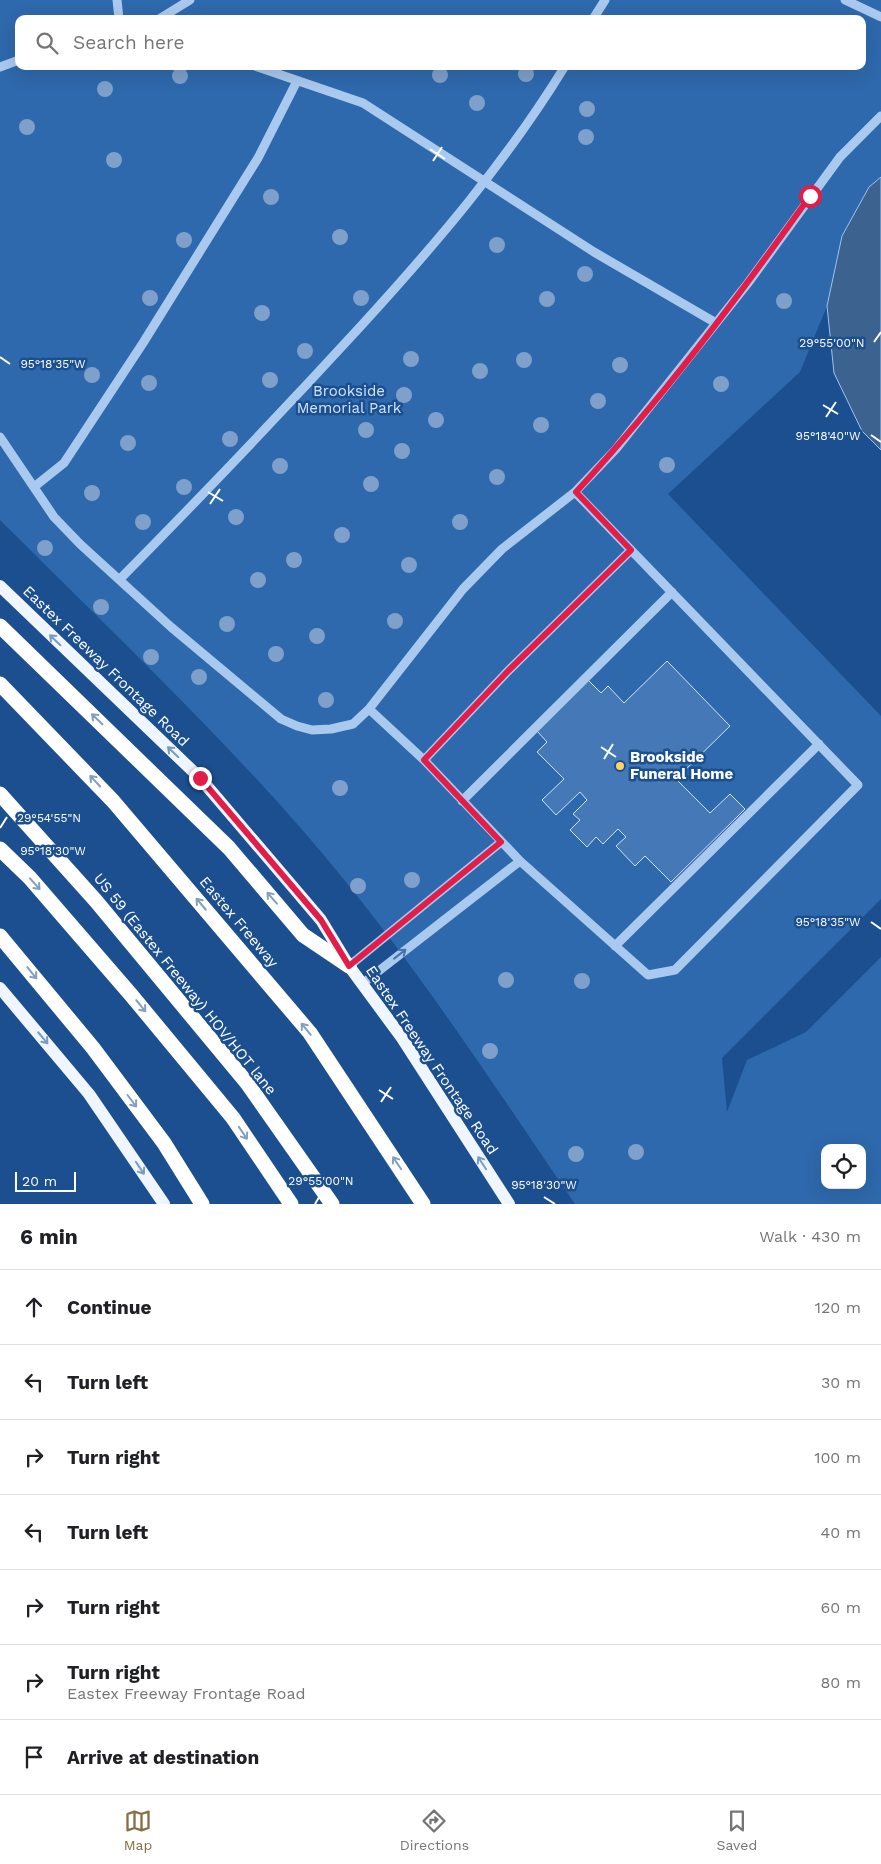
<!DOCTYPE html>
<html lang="en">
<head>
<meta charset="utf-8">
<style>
	body { margin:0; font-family:"Work Sans",sans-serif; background:#f2f2f2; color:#202124 }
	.controls { position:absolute; right:15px; bottom:15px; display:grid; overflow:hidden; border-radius:10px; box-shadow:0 5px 20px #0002 }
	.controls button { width:45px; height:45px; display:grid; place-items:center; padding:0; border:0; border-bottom:1px solid #e0e0e0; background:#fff; color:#202124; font:25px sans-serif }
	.scale { position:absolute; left:15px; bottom:12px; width:61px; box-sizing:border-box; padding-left:5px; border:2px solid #fff; border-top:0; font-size:14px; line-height:18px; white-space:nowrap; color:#fff; -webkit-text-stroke:4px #1b4f8f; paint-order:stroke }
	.stop { position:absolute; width:15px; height:15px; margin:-11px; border:4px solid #e11d48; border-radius:50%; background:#fff }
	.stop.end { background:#e11d48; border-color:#fff; box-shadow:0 1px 5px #0008 }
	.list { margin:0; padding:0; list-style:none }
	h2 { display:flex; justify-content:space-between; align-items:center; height:65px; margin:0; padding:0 20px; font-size:21px }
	h2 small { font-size:16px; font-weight:400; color:#757577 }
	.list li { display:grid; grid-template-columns:32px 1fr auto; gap:15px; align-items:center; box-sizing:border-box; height:75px; padding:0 20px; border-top:1px solid #e0e0e0 }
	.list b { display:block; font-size:19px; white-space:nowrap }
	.list p { margin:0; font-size:16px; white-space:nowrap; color:#757577 }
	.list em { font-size:16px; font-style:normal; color:#757577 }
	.icon { flex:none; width:28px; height:28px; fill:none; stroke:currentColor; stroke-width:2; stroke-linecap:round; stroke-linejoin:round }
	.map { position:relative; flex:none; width:881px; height:1204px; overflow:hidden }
	.search { position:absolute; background:#fff; box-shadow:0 5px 20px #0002; left:15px; right:15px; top:15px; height:55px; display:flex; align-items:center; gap:12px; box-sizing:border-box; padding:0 18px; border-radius:10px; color:#757577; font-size:19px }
	.sheet { height:590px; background:#fff }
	nav { display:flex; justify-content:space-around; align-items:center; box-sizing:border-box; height:70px; border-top:1px solid #e0e0e0; background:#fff; font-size:14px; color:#757577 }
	nav a { display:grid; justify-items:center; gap:2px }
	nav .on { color:#847042 }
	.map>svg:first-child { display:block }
	.green { fill:#2e69ad; fill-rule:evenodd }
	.water { fill:#3c6290; stroke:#9cc4f0 }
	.building { fill:#4478b7; stroke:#cfe3fa }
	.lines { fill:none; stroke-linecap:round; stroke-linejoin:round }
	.minor { stroke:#a9c9ee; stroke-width:9 }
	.major { stroke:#f0f6ff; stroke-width:12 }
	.highway { stroke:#fff; stroke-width:15 }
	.tree { fill:#7ea0ca }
	.oneway { stroke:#7b9ac1 }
	.oneway2 { stroke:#829ec1 }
	.oneway3 { stroke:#4674ac }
	.route { stroke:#e11d48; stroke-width:6 }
	.ticks { fill:none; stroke:#fff; stroke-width:2 }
	.poi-dot { fill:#ffd166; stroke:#1b4f8f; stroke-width:2 }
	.labels { text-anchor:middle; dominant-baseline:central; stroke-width:5; stroke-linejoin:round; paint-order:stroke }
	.park-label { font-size:15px; fill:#cfe3fa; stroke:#1b4f8f }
	.street-label { font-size:15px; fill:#fff; stroke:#1b4f8f }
	.poi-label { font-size:15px; font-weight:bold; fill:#fff; stroke:#1b4f8f; text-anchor:start }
	.ticks-label { font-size:12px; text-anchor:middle; fill:#fff; stroke:#1b4f8f; stroke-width:5; stroke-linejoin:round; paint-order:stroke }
</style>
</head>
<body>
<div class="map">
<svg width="881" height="1204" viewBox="0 0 881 1204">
	<rect width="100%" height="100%" fill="#1b4f8f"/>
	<path class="green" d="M0,0H881V177L869,187L842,236L827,306L800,372L668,494L881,716V899L722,1058L727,1112L747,1060L806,1032L881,957V1204H575C489,1078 405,948 305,833C209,723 103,623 0,520ZM19,19H862V66H19ZM825,1148H862V1185H825Z"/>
	<path class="water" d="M881,177V450L862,431L834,373L827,306L842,236L869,187Z"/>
	<path class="building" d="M667,661L730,726L676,779L710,813L730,794L745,809L671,882L645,856L635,866L616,846L626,837L618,829L603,844L596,837L587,847L570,830L580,820L573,814L587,800L580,792L556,815L542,800L564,779L537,752L547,742L537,731L588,680L601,693L608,686L624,703Z"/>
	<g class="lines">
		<path class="minor" d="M117,0L119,19
			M845,0L881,17
			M159,19L190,0
			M593,19L605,0
			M255,66L363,103L594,252L716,323
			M0,67L19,60
			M0,437L54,517L80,544L171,627L281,719L297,726L312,730L331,729L353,724L369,709L463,589L502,549L575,492L616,449L748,283L840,157L881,116
			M34,487L64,463L143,343L258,158L297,81
			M120,579C201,497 281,413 360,327C434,246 507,161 565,66
			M369,709L424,760L520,861L648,975L675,970L858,785L575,492
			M424,760L508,671L631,550
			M462,801L672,592
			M615,946L819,744
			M349,966L501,842
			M362,984L520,861"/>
		<path class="major" d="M0,586L200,778L321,920L349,966L402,1038L509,1204
			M0,988L89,1094L164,1204"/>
		<path class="highway" d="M0,626L229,848L303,935L349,966
			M0,684L113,801L310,1033L423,1204
			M0,794L96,901L247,1083L332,1204
			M0,849L30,878L132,996L233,1118L291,1204
			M0,936L93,1048L164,1143L202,1204"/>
	</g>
	<g class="tree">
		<circle cx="526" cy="74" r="8"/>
		<circle cx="440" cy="75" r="8"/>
		<circle cx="180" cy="76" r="8"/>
		<circle cx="105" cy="89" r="8"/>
		<circle cx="477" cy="103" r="8"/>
		<circle cx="587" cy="109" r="8"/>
		<circle cx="27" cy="127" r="8"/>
		<circle cx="586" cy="137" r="8"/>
		<circle cx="114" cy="160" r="8"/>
		<circle cx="271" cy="197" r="8"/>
		<circle cx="340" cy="237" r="8"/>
		<circle cx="184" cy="240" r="8"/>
		<circle cx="497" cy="245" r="8"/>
		<circle cx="585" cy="274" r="8"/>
		<circle cx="150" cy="298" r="8"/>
		<circle cx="361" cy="298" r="8"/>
		<circle cx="547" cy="299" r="8"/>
		<circle cx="784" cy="301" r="8"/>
		<circle cx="262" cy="313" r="8"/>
		<circle cx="305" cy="351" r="8"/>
		<circle cx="411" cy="359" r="8"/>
		<circle cx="524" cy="360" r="8"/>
		<circle cx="620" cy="365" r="8"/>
		<circle cx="480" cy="371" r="8"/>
		<circle cx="92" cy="375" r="8"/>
		<circle cx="270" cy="380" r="8"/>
		<circle cx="149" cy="383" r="8"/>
		<circle cx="721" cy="384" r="8"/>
		<circle cx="404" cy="395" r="8"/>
		<circle cx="598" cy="401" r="8"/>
		<circle cx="436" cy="420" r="8"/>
		<circle cx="541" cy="425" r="8"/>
		<circle cx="366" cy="430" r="8"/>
		<circle cx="230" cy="439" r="8"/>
		<circle cx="128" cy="443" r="8"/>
		<circle cx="402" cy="451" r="8"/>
		<circle cx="667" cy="465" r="8"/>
		<circle cx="280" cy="466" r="8"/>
		<circle cx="497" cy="477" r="8"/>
		<circle cx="371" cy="484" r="8"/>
		<circle cx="184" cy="487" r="8"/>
		<circle cx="92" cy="493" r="8"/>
		<circle cx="236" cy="517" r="8"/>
		<circle cx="143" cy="522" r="8"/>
		<circle cx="460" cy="522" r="8"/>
		<circle cx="342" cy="535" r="8"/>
		<circle cx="45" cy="548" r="8"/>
		<circle cx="294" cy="560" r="8"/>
		<circle cx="409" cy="565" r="8"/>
		<circle cx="258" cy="580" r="8"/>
		<circle cx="101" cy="607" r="8"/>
		<circle cx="395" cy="621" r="8"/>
		<circle cx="227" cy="624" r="8"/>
		<circle cx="317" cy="636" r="8"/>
		<circle cx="276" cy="654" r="8"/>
		<circle cx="151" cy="657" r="8"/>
		<circle cx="199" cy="677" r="8"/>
		<circle cx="326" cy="700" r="8"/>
		<circle cx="340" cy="788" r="8"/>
		<circle cx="412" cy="880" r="8"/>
		<circle cx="358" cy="886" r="8"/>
		<circle cx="506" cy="980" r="8"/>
		<circle cx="582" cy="981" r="8"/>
		<circle cx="490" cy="1051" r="8"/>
		<circle cx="636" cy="1152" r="8"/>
		<circle cx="576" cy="1154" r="8"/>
	</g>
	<defs><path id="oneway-shaft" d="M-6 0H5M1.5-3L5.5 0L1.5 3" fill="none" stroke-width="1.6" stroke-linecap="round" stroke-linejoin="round" transform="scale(1.25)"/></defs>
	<g class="oneway">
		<use href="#oneway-shaft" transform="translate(55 640) rotate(-136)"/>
		<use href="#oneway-shaft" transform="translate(173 752) rotate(-136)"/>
		<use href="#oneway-shaft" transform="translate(43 1038) rotate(50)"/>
		<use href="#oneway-shaft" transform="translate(482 1163) rotate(-123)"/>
		<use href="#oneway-shaft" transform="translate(140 1168) rotate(56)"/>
	</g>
	<g class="oneway2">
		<use href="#oneway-shaft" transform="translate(97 719) rotate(-136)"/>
		<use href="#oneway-shaft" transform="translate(95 781) rotate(-133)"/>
		<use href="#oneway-shaft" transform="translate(35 884) rotate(48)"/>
		<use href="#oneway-shaft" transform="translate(272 898) rotate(-131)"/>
		<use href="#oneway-shaft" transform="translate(201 904) rotate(-130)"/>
		<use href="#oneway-shaft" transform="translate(32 973) rotate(51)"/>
		<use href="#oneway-shaft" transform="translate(141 1006) rotate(51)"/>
		<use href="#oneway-shaft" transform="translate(306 1029) rotate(-129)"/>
		<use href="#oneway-shaft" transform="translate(132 1101) rotate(53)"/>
		<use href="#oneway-shaft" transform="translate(243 1133) rotate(56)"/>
		<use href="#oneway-shaft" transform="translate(397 1163) rotate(-124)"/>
	</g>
	<use class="oneway3" href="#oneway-shaft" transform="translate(400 954) rotate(-38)"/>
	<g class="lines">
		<path class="route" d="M200,778L321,920L349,966L501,842L424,760L508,671L631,550L576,492C661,400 737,299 810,196"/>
	</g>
	<path class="ticks" d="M430,149L445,159M433,161L442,147M874,342L881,332M0,357L10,364M823,405L838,414M826,417L836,402M871,435L881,442M208,492L223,501M210,504L220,489M601,747L616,757M604,759L613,744M0,828L7,817M0,844L10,850M871,922L881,929M379,1090L393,1099M381,1102L391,1087M544,1197L555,1204M315,1204L321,1194"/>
	<circle class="poi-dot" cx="620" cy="766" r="5"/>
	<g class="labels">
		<g class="park-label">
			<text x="349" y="391">Brookside<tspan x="349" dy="17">Memorial Park</tspan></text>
		</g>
		<g class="street-label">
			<text transform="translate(106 666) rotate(44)">Eastex Freeway Frontage Road</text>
			<text transform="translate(239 922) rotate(50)">Eastex Freeway</text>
			<text transform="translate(185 984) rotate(51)">US 59 (Eastex Freeway) HOV/HOT lane</text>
			<text transform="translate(432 1060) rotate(56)">Eastex Freeway Frontage Road</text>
		</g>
		<g class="poi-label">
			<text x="630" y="757">Brookside<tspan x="630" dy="17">Funeral Home</tspan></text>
		</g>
	</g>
	<g class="ticks-label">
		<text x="832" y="347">29°55'00"N</text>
		<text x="53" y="368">95°18'35"W</text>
		<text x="828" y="440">95°18'40"W</text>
		<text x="49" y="822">29°54'55"N</text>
		<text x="53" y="855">95°18'30"W</text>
		<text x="828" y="926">95°18'35"W</text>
		<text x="321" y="1185">29°55'00"N</text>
		<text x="544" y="1189">95°18'30"W</text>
	</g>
</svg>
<div class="controls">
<button><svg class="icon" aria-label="locate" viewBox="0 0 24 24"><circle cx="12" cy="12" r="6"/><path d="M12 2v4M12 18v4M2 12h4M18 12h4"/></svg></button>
</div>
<div class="scale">20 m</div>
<div class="stop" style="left:810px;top:196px"></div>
<div class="stop end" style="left:200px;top:778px"></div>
<div class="search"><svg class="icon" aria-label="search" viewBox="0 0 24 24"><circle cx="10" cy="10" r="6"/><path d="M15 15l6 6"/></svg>Search here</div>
</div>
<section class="sheet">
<h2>6 min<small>Walk · 430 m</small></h2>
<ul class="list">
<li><svg class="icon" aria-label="ahead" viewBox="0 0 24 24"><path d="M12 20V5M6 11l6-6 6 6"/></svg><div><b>Continue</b></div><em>120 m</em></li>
<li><svg class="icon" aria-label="left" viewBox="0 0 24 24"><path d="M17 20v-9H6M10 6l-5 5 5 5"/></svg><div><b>Turn left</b></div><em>30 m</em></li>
<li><svg class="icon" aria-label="right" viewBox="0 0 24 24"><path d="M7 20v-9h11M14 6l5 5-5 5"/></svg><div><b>Turn right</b></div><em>100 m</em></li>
<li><svg class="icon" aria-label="left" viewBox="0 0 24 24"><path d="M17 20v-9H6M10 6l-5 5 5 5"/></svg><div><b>Turn left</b></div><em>40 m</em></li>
<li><svg class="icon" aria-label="right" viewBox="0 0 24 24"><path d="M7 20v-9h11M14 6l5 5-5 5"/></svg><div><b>Turn right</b></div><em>60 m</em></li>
<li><svg class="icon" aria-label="right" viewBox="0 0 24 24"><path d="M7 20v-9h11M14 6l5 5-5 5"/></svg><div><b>Turn right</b><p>Eastex Freeway Frontage Road</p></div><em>80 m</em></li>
<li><svg class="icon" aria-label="arrive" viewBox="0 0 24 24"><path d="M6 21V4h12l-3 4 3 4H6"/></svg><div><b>Arrive at destination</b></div></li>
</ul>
</section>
<nav>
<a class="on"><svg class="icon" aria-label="map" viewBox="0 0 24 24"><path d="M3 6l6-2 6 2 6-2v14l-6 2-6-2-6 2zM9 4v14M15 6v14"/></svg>Map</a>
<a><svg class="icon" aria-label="directions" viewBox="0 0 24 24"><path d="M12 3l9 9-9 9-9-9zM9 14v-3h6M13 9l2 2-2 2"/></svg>Directions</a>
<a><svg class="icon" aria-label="saved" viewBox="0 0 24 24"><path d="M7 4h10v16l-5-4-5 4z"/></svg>Saved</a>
</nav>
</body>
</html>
